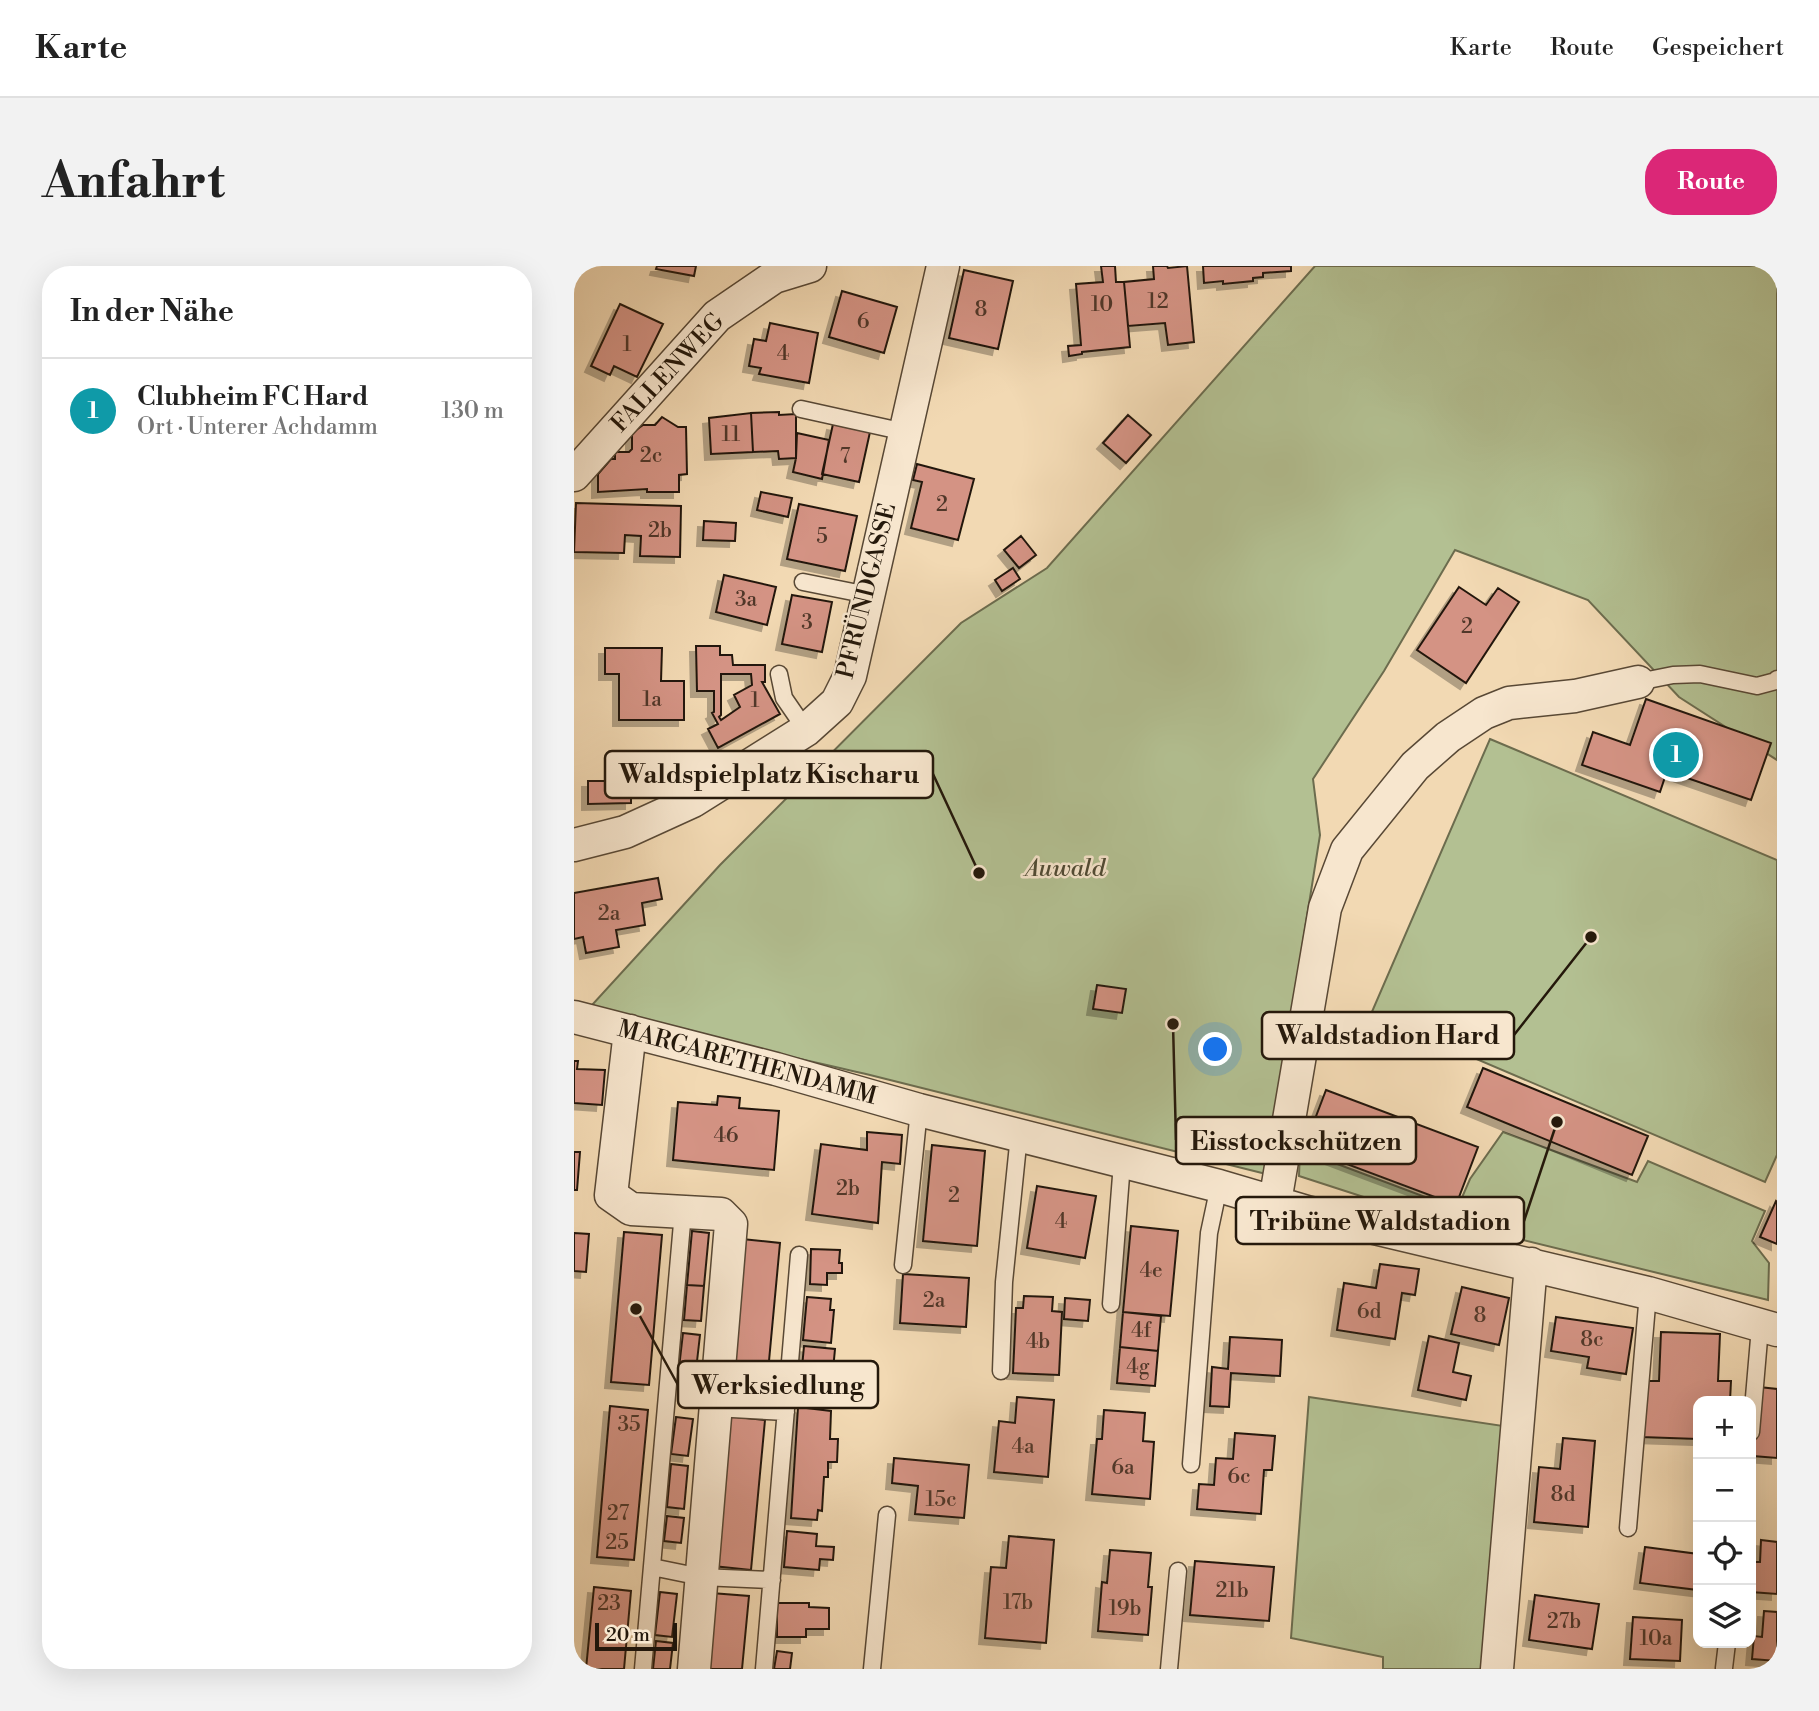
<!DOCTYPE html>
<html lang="de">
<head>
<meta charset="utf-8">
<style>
	body { margin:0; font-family:"Libre Bodoni",serif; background:#f2f2f2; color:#222 }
	.controls { position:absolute; right:21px; bottom:21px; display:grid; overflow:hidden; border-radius:14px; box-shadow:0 7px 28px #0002 }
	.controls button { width:63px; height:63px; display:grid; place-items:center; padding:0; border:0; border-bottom:2px solid #e0e0e0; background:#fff; color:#222; font:35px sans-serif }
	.scale { position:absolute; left:21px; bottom:18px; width:82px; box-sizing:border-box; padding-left:7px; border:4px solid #24180b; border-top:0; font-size:19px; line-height:24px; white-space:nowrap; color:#24180b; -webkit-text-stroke:5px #f7e6ce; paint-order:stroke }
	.you { position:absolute; left:642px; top:784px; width:24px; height:24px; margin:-18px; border:5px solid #fff; border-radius:50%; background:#1a73e8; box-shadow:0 0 0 10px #1a73e833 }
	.badge { display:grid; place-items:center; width:46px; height:46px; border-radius:50%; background:#db2777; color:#fff; font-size:23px; font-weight:700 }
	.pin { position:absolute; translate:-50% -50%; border:4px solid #fff; box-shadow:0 2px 7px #0006 }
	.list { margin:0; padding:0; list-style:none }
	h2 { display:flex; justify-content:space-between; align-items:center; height:91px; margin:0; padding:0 28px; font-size:30px }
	h2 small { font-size:23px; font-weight:400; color:#767676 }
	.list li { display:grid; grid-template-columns:46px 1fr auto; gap:21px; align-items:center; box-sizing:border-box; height:105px; padding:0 28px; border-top:2px solid #e0e0e0 }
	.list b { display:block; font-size:26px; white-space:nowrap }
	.list p { margin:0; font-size:23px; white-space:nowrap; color:#767676 }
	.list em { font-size:23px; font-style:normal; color:#767676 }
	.icon { flex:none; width:38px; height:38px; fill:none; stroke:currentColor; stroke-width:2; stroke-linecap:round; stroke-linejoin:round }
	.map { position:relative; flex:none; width:1203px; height:1403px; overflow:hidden; border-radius:28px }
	header { display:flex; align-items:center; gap:42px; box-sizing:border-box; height:98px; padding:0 35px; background:#fff; border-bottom:2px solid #e0e0e0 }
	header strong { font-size:33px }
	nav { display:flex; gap:38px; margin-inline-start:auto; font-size:24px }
	.intro { display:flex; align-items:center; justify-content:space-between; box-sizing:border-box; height:168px; padding:0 42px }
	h1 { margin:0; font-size:49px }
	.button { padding:18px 32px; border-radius:28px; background:#db2777; color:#fff; font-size:24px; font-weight:700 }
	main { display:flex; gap:42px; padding:0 42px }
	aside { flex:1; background:#fff; border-radius:28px; box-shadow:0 7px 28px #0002 }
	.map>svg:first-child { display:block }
	.green { fill:#b3c092; stroke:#6c6c4e; stroke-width:2 }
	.building { fill:#d49384; stroke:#24180b; stroke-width:2; fill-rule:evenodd; filter:url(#shadow) }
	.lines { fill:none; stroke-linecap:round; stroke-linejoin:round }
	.service-casing { stroke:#584835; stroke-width:19 }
	.minor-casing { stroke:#584835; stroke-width:35 }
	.service { stroke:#f7e6ce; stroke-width:16 }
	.minor { stroke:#f7e6ce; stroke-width:32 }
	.labels { text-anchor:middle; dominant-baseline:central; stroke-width:5; stroke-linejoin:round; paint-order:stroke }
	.number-label { font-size:21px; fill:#503729 }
	.street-label { font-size:24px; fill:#24180b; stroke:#f7e6ce }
	.park-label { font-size:24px; font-style:italic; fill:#4f4a34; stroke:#f7e6ce }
	.leader { fill:none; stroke:#24180b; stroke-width:2.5 }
	.callout-dot { fill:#24180b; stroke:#f7e6ce; stroke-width:2.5 }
	.callout { fill:#f7e6ce; stroke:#24180b; stroke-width:2.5 }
	.callout-label { font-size:26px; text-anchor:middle; font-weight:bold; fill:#24180b }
</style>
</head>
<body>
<header>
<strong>Karte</strong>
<nav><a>Karte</a><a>Route</a><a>Gespeichert</a></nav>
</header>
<div class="intro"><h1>Anfahrt</h1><a class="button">Route</a></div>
<main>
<aside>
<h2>In der Nähe<small></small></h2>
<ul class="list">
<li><span class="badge" style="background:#0f9aa8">1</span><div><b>Clubheim FC Hard</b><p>Ort · Unterer Achdamm</p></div><em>130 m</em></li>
</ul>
</aside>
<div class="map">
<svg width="1203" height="1403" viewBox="0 0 1203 1403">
	<defs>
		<filter id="shadow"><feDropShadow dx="-6" dy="6" stdDeviation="0" flood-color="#0004"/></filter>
	</defs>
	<rect width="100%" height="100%" fill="#f2d9b3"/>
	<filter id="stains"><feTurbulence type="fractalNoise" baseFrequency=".00286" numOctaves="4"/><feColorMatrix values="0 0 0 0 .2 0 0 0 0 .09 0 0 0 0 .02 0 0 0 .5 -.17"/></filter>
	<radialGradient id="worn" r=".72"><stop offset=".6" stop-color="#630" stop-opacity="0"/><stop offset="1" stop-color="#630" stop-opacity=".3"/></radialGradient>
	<path class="green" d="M741,0H1203V494L1105,431L1014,334L881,284L810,405L739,513L746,569L692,908C560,874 428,841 296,809C203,787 109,769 18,739L146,599L387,357L473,302Z
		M916,473L1203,594V889L1191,916L797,748Z
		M929,866L1063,916L1074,895L1191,945L1178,975L1195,997L1194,1034L839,947L725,910L726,884L883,943L896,913Z
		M735,1131L936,1161L914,1403H809V1391L717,1372Z"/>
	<path class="building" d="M83,0H122L120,10L82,3Z
		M527,0H541L542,16H550L556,81L508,86V88L495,90L494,80L507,79L502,18L529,16Z
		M579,0H593L594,2L613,0L620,76L594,79L591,57L554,60L550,16L580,13Z
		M629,0H717V5L689,7V11L679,12V15L649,18V15L630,17Z
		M390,4L439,15L424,83L375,72Z
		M268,25L323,41L310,87L255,71Z
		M46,38L89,58L63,111L40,100L36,109L17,100Z
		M196,57L244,67L235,117L185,108L187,102L175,100L180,73L192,75Z
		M205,146V149L222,148V192L205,193L204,185L179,186L177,147Z
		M177,147L179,186L137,188L135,152Z
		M554,149L577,169L552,197L529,177Z
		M88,151L104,161H112L113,208L105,209V226H73V223L24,226V208L37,193H41V186H55L58,183V167L69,159H81Z
		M259,158L296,166L285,216L248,208Z
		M223,167L255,174L248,213L219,206L222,192Z
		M343,198L400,213L384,274L337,262L348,216L339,214Z
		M187,226L218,232L214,251L183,244Z
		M2,237L107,240L106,291L66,290L67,270L51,269L50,287L0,286Z
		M225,238L283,250L271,305L213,293Z
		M130,255L162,257L161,275L129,274Z
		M447,270L462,289L445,302L430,284Z
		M439,302L446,313L428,325L421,314Z
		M150,309L202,321L193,359L142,346Z
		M885,321L912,339L924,322L945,336L892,417L843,384Z
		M218,329L258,336L248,386L208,378Z
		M122,380H146V389H158L159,399H191V416H188L206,448L144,482L134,463L144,458L138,447L140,446V425H123ZM147,408H177L178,419L160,429L166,441L147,454L145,451L147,449Z
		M31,382H88L87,415H110V454H45V408H31Z
		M1072,433L1197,477L1177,534L1093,505L1086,526L1008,499L1019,466L1056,479Z
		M14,515H57V537L14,538Z
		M84,612L88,633L68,637L71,659L42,664L45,681L12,687L9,671L0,673V627Z
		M523,719L552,723L548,747L519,743Z
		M0,795H4L3,803L31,804L28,839L0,837Z
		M909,802L1074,870L1058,909L893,841Z
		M752,824L904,881L882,939L730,882Z
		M144,830L166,832L165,842L205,845L200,904L99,894L104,836L143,839Z
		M293,866L328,869L326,898L308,896L304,957L238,948L247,878L293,884Z
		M358,879L411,885L403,980L349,975Z
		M0,886H6L3,924H0Z
		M463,920L522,930L511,992L453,982Z
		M1202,935L1203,936V978L1186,971Z
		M557,960L604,965L596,1050L549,1046Z
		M118,965L135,967L130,1020L113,1019Z
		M50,966L88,969L75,1119L37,1116Z
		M0,967L15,968L12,1006L0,1005Z
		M168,973L206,977L192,1127L155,1124Z
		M237,983L266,984L265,997H268V1007H253V1019L236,1018Z
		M806,998L845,1003L841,1029L828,1027L821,1073L763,1064L770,1017L802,1022Z
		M329,1008L395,1012L392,1061L326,1057Z
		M113,1019L130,1020L127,1055L110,1054Z
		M888,1021L935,1032L925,1079L877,1068Z
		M450,1030L479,1031L478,1045L488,1046L485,1109L439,1107L442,1042H449Z
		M233,1031L257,1033L256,1044H260L257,1077L229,1074Z
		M491,1032L516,1034L514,1055L490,1053Z
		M549,1046L587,1050L584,1085L546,1081Z
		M982,1051L1059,1062L1052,1108L1013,1102L1015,1091L977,1085Z
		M1087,1066L1146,1068L1144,1115H1157L1156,1135H1124V1173L1067,1171L1069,1115H1085Z
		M109,1067L126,1069L122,1104L105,1102Z
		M855,1070L885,1077L879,1106L897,1110L892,1134L844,1124Z
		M656,1071L708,1074L706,1110L657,1107L655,1141L636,1140L638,1101L654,1103Z
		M230,1080L261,1083L259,1104L244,1102L242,1124L226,1123Z
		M546,1081L584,1085L581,1120L543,1117Z
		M1185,1121L1203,1123V1192L1179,1190Z
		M443,1131L480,1134L474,1211L420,1206L425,1155L441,1157Z
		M36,1140L74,1144L60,1294L23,1291Z
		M224,1141L257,1145L256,1173H264L263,1196H254V1211H250L248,1245L244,1244L243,1254L217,1252Z
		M530,1144L571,1147L569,1175L580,1176L576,1233L518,1228L523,1173H528Z
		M153,1150L191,1154L177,1304L139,1300Z
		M102,1151L119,1153L114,1190L97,1188Z
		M661,1167L701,1170L698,1204H690L687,1248L623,1243L625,1218L640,1219L642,1192L659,1193Z
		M989,1172L1021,1175L1014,1261L960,1256L965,1201L986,1203Z
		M320,1192L395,1199L390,1252L341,1248L344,1220L318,1217Z
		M97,1198L114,1200L110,1243L93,1241Z
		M93,1250L110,1252L107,1277L90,1275Z
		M213,1265L243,1268L242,1280L260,1281L259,1294L246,1293L245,1304L210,1301Z
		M435,1270L480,1274L472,1377L411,1372L417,1301L432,1302Z
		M1187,1274L1203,1276V1328L1177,1326V1296H1186Z
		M1071,1281L1124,1288V1324L1066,1317Z
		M536,1284L577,1287L574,1321H578L574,1369L524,1365L528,1316L533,1317Z
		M621,1295L700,1301L695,1355L616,1349Z
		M20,1321L57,1325L50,1403H12Z
		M86,1326L103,1328L98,1371L81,1369Z
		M137,1327L175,1330L168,1403H130Z
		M961,1329L1025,1338L1018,1383L955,1374Z
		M203,1337H235V1341L255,1342V1363H232V1371H203Z
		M1190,1345L1203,1346V1395L1178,1393L1180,1370L1188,1371Z
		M1059,1351L1108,1354L1106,1395L1056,1393Z
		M82,1375L99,1377L96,1403H79Z
		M203,1385L218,1387L216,1403H200Z"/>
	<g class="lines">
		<g class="service-casing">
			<path id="service" d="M227,143L331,166
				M229,316L294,329
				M205,408L210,432L232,464
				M1064,416L1099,409L1126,408L1183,420L1202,415L1203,413
				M329,999L345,844
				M537,1038L548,897
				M427,1105L430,1016L445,869
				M140,1142L212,1146
				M1177,1166L1185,1073L1191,1060
				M617,1198L635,967L645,920
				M1054,1262L1074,1027
				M78,1301L127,1311L198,1314
				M1150,1402L1153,1377
				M69,1403L109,946
				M190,1403L225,989
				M298,1403L313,1249
				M595,1403L604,1305"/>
		</g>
		<g class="minor-casing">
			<path id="minor" d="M0,209L143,50L200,11L236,0
				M0,579L51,566L119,535L232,464L263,436L276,410L369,0
				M0,751L202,803L345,844L645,920L733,946L1074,1027L1203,1064
				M56,765L37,929L57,943L147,948L157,958L120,1403
				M701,936L751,642L773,584L841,500L874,471L910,447L935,437L1001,430L1064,416
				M923,1403L957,998"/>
		</g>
		<use href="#service" class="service"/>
		<use href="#minor" class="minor"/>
	</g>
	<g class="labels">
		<g class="number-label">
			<text x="584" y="36">12</text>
			<text x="528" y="39">10</text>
			<text x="407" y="44">8</text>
			<text x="289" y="56">6</text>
			<text x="53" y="79">1</text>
			<text x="209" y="88">4</text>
			<text x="157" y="169">11</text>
			<text x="77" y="190">2c</text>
			<text x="271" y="191">7</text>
			<text x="368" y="239">2</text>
			<text x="86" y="265">2b</text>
			<text x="248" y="271">5</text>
			<text x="172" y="334">3a</text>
			<text x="233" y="357">3</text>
			<text x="893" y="361">2</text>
			<text x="78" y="434">1a</text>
			<text x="181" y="435">1</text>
			<text x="35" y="648">2a</text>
			<text x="152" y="870">46</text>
			<text x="274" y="923">2b</text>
			<text x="380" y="930">2</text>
			<text x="487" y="956">4</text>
			<text x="577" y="1005">4e</text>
			<text x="360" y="1035">2a</text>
			<text x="795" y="1046">6d</text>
			<text x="906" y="1050">8</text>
			<text x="567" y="1065">4f</text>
			<text x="1018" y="1074">8c</text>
			<text x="464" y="1076">4b</text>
			<text x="564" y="1101">4g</text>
			<text x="55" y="1159">35</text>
			<text x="449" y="1181">4a</text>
			<text x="549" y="1202">6a</text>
			<text x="665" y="1211">6c</text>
			<text x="989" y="1229">8d</text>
			<text x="367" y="1234">15c</text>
			<text x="44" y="1248">27</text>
			<text x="43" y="1277">25</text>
			<text x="658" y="1325">21b</text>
			<text x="444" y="1337">17b</text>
			<text x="35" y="1338">23</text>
			<text x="551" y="1343">19b</text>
			<text x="990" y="1356">27b</text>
			<text x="1082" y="1373">10a</text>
		</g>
		<g class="street-label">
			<text transform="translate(94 107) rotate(-47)">FALLENWEG</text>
			<text transform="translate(293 325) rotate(-76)">PFRÜNDGASSE</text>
			<text transform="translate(173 797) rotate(15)">MARGARETHENDAMM</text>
		</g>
		<g class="park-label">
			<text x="491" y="603">Auwald</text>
		</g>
	</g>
	<path class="leader" d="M405 607L359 508M1017 671L940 769M599 758L602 874M983 856L950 955M62 1043L104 1119"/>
	<g class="callout-dot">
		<circle cx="405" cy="607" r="7"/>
		<circle cx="1017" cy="671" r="7"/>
		<circle cx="599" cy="758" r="7"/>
		<circle cx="983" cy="856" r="7"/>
		<circle cx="62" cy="1043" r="7"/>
	</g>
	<g class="callout">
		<rect x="31" y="485" width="328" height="47" rx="7"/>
		<rect x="688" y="746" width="252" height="47" rx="7"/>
		<rect x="602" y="851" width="240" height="47" rx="7"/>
		<rect x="662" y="931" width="288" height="47" rx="7"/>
		<rect x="104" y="1095" width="200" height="47" rx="7"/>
	</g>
	<g class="callout-label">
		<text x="195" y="517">Waldspielplatz Kischaru</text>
		<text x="814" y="778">Waldstadion Hard</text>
		<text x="722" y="884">Eisstockschützen</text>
		<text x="806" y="964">Tribüne Waldstadion</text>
		<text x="204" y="1128">Werksiedlung</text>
	</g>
	<rect width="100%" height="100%" filter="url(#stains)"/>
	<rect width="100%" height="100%" fill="url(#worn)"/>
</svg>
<div class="controls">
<button>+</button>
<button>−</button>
<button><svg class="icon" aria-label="locate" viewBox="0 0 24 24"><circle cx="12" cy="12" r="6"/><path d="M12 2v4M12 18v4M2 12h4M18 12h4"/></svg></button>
<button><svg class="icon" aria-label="layers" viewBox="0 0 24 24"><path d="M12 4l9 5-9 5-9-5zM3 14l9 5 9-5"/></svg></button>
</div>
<div class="scale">20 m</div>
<div class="you"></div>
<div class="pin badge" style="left:1102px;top:489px;background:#0f9aa8">1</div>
</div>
</main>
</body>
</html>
